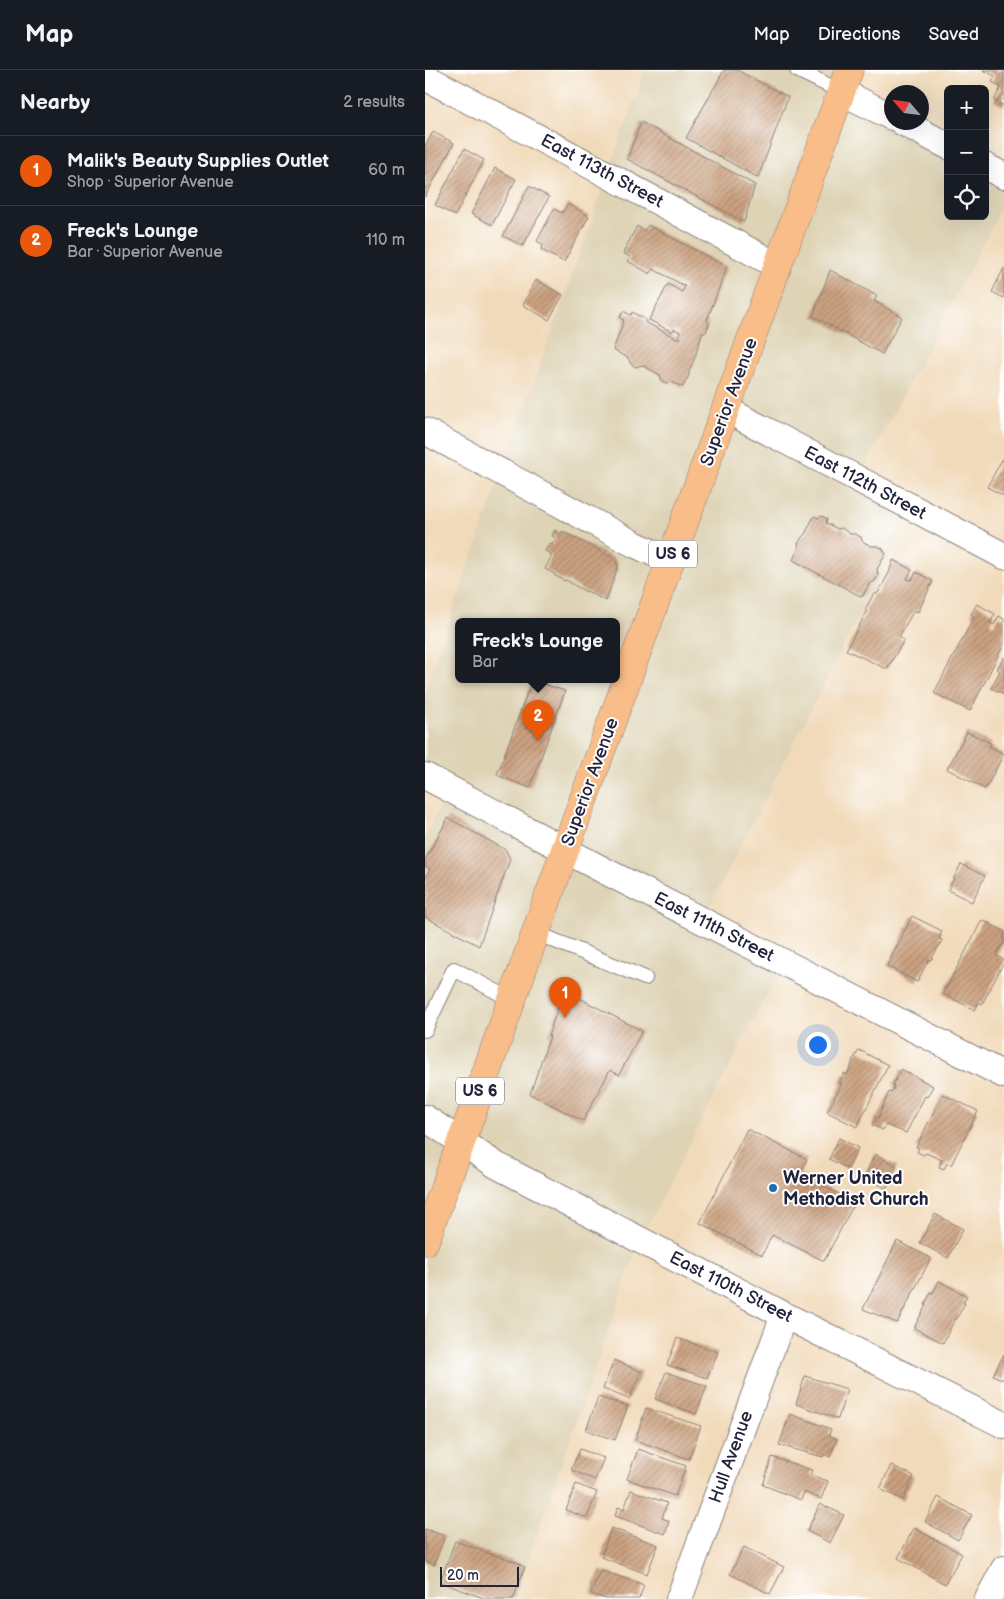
<!DOCTYPE html>
<html lang="en">
<head>
<meta charset="utf-8">
<style>
	body { margin:0; font-family:"Balsamiq Sans",sans-serif; background:#242831; color:#f1f3f6 }
	.controls { position:absolute; right:15px; top:15px; display:grid; overflow:hidden; border-radius:8px; box-shadow:0 5px 20px #0002 }
	.controls button { width:45px; height:45px; display:grid; place-items:center; padding:0; border:0; border-bottom:1px solid #363941; background:#171b24; color:#f1f3f6; font:25px sans-serif }
	.compass { position:absolute; left:459px; top:15px; width:45px; height:45px; border-radius:50%; background:#171b24; box-shadow:0 5px 20px #0002; rotate:298deg }
	.scale { position:absolute; left:15px; bottom:12px; width:79px; box-sizing:border-box; padding-left:5px; border:2px solid #22223b; border-top:0; font-size:14px; line-height:18px; white-space:nowrap; color:#22223b; -webkit-text-stroke:4px #fff; paint-order:stroke }
	.you { position:absolute; left:392px; top:974px; width:18px; height:18px; margin:-12px; border:4px solid #fff; border-radius:50%; background:#1a73e8; box-shadow:0 0 0 8px #1a73e833 }
	.badge { display:grid; place-items:center; width:32px; height:32px; border-radius:50%; background:#ea580c; color:#fff; font-size:16px; font-weight:700 }
	.pin { position:absolute; translate:-50% -41px; filter:drop-shadow(0 1px 2px #0008) }
	.pin::after { content:''; position:absolute; top:26px; width:18px; height:15px; background:inherit; clip-path:polygon(0 0,100% 0,50% 100%) }
	.popup { position:absolute; left:30px; top:548px; width:165px; height:65px; box-sizing:border-box; display:grid; place-content:center; border-radius:8px; background:#171b24; filter:drop-shadow(0 1px 4px #0005); font-size:16px; white-space:nowrap; color:#9ea1a6 }
	.popup b { font-size:19px; color:#f1f3f6 }
	.popup::after { content:''; position:absolute; left:50%; top:100%; margin-left:-10px; border:10px solid transparent; border-top-color:#171b24 }
	.list { margin:0; padding:0; list-style:none }
	h2 { display:flex; justify-content:space-between; align-items:center; height:65px; margin:0; padding:0 20px; font-size:21px }
	h2 small { font-size:16px; font-weight:400; color:#9ea1a6 }
	.list li { display:grid; grid-template-columns:32px 1fr auto; gap:15px; align-items:center; box-sizing:border-box; height:70px; padding:0 20px; border-top:1px solid #363941 }
	.list b { display:block; font-size:19px; white-space:nowrap }
	.list p { margin:0; font-size:16px; white-space:nowrap; color:#9ea1a6 }
	.list em { font-size:16px; font-style:normal; color:#9ea1a6 }
	.icon { flex:none; width:28px; height:28px; fill:none; stroke:currentColor; stroke-width:2; stroke-linecap:round; stroke-linejoin:round }
	.map { position:relative; flex:none; width:579px; height:1529px; overflow:hidden }
	header { display:flex; align-items:center; gap:30px; box-sizing:border-box; height:70px; padding:0 25px; background:#171b24; border-bottom:1px solid #363941 }
	header strong { font-size:24px }
	nav { display:flex; gap:28px; margin-inline-start:auto; font-size:18px }
	main { display:flex }
	aside { flex:1; background:#171b24 }
	.map>svg:first-child { display:block }
	.built { fill:#ded3b5; fill-rule:evenodd }
	.building { fill:url(#building-hatch) }
	.lines { fill:none; stroke-linecap:round; stroke-linejoin:round }
	.lane-casing { stroke:#8a7e7a; stroke-width:16 }
	.street-casing { stroke:#8a7e7a; stroke-width:28 }
	.primary-casing { stroke:#8a7e7a; stroke-width:29 }
	.lane { stroke:#fff; stroke-width:14 }
	.street { stroke:#fff; stroke-width:26 }
	.primary { stroke:#f8bd88; stroke-width:28 }
	.poi-dot { fill:#1f6fb2; stroke:#fff; stroke-width:2 }
	.labels { text-anchor:middle; dominant-baseline:central; stroke-width:4; stroke-linejoin:round; paint-order:stroke }
	.shield { fill:#fff; stroke:#646476; stroke-width:1 }
	.shield-label { font-size:16px; font-weight:bold; fill:#22223b }
	.street-label { font-size:18px; fill:#22223b; stroke:#fff }
	.poi-label { font-size:18px; font-weight:bold; fill:#22223b; stroke:#fff; text-anchor:start }
</style>
</head>
<body>
<header>
<strong>Map</strong>
<nav><a>Map</a><a>Directions</a><a>Saved</a></nav>
</header>
<main>
<aside>
<h2>Nearby<small>2 results</small></h2>
<ul class="list">
<li><span class="badge">1</span><div><b>Malik's Beauty Supplies Outlet</b><p>Shop · Superior Avenue</p></div><em>60 m</em></li>
<li><span class="badge">2</span><div><b>Freck's Lounge</b><p>Bar · Superior Avenue</p></div><em>110 m</em></li>
</ul>
</aside>
<div class="map">
<svg width="579" height="1529" viewBox="0 0 579 1529">
	<defs>
		<pattern id="building-hatch" width="6" height="6" patternUnits="userSpaceOnUse" patternTransform="scale(1.25)"><rect width="6" height="6" fill="#cca280"/><path d="M-1 1l2-2M0 6l6-6M5 7l2-2" fill="none" stroke="#a5846a"/></pattern>
	</defs>
	<rect width="100%" height="100%" fill="#fff"/>
	<filter id="ink" filterUnits="userSpaceOnUse"><feTurbulence type="fractalNoise" baseFrequency=".02" numOctaves="2"/><feDisplacementMap in="SourceGraphic" scale="10" xChannelSelector="R" yChannelSelector="G"/><feConvolveMatrix kernelMatrix="1 2 1 2 8 2 1 2 1" color-interpolation-filters="sRGB"/></filter>
	<filter id="wash" filterUnits="userSpaceOnUse"><feTurbulence type="fractalNoise" baseFrequency=".0096" numOctaves="4" result="noise"/><feDisplacementMap in="SourceGraphic" scale="20" xChannelSelector="R" yChannelSelector="G"/><feGaussianBlur stdDeviation="1.12" result="paint"/><feColorMatrix in="noise" values="0 0 0 0 0 0 0 0 0 0 0 0 0 0 0 0 0 1.4 0 .05"/><feComposite in="paint" operator="in"/></filter>
	<g filter="url(#wash)">
		<rect width="100%" height="100%" fill="#f1daba"/>
		<path class="built" d="M220,0H425L417,21L523,77V146H560V96L579,106V133L433,409L489,439L277,851L358,892L215,1170L89,1529H0V766L24,719L0,706V619ZM34,552H192V610H34Z"/>
		<g id="blocks">
			<path class="building" d="M299,0H312L363,27L333,108L261,68Z
				M558,0H579V36L569,31L576,17L567,12L570,6Z
				M216,52L330,115L319,152L202,89Z
				M8,62L29,73L0,127V76Z
				M39,79L59,90L30,146L10,135Z
				M70,98L91,109L67,155L46,144Z
				M104,116L124,127L98,176L78,166Z
				M143,134L164,146L139,192L116,180L118,175L112,171L129,139L137,143Z
				M223,155L302,197L282,250L284,254L281,262L277,264L271,283V285L264,302V305L258,317L247,312L242,313L237,311L235,305L217,295L211,297L206,294L203,288L188,280L199,250L195,248L198,241L206,245L207,242L221,250L220,252L251,268H256L253,266L255,262L249,259L247,262L224,250L243,214L257,222L260,216L228,199L225,204L203,191L205,187L198,183L212,156L219,161Z
				M579,198V228L567,222Z
				M405,200L452,226L449,231L477,247L457,284L388,246Z
				M111,210L138,225L124,250L98,235Z
				M579,386V426L562,417Z
				M389,446L393,448L397,446L402,449L401,453L413,459L417,458L425,464H430L436,467L437,471L446,476H452L457,478L461,484L452,499L453,505L450,511L444,514L437,527L368,490L374,477L373,474L377,467L380,464Z
				M130,460L136,464L137,461L190,489L193,496L181,531L162,521L161,522L141,510L140,511L129,505L130,504L120,499L127,485L120,481L124,474L127,475L131,468L127,466Z
				M468,490L487,500L482,509L487,510L491,502L508,511L493,542L489,540L474,567L479,570L462,599L421,580L441,543V538L448,525L453,523L464,503Z
				M552,534L570,544L565,553L569,555L574,546L579,549V574L545,641L509,623L549,547L546,544Z
				M579,587V624L566,618L575,601L572,599Z
				M107,610L140,621L105,718L72,705Z
				M542,662L566,673L564,676L579,684L560,719L522,699Z
				M23,748L81,780L85,789L54,876L0,847V829L3,824L0,823V808L5,799L0,796V790Z
				M536,794L560,806L547,832L523,820Z
				M487,846L517,861L514,869L517,870L506,890L504,889L492,912L462,896Z
				M557,850L579,861V872L571,885L579,890V892L557,934L554,932L550,940L518,924Z
				M139,920L217,961L194,1005L185,1000L158,1051L105,1024L125,966H123Z
				M434,980L463,995L432,1057L402,1042L417,1013H414L419,1003L422,1005L426,997L428,989L430,987Z
				M476,999L508,1016L502,1027L500,1026L481,1063L461,1055L458,1060L447,1055L451,1047L453,1048L464,1022L466,1023L469,1018L468,1012L470,1011Z
				M518,1024L553,1041L526,1095L522,1093L519,1099L514,1097L517,1090L501,1083L499,1085L492,1082L494,1078L491,1077Z
				M322,1059L382,1089L375,1104L430,1132L399,1191L347,1165L337,1185L275,1153Z
				M414,1068L433,1078L423,1099L404,1089Z
				M450,1084L472,1096L461,1118L439,1107Z
				M510,1144L538,1159L523,1188L495,1173Z
				M472,1171L506,1188L472,1253L438,1239Z
				M514,1211L542,1226L538,1233H540L531,1250L530,1249L518,1273L489,1258L501,1235L500,1234L506,1222L508,1223Z
				M252,1268L293,1282L282,1308L242,1295Z
				M579,1284V1310L568,1305Z
				M189,1290L217,1302L204,1329L178,1319Z
				M241,1302L282,1316L271,1344L230,1329Z
				M380,1306L422,1319L413,1349L371,1334Z
				M173,1327L203,1336L190,1370L161,1360Z
				M221,1338L276,1356L264,1389L210,1370Z
				M365,1344L406,1359L404,1365L412,1369L405,1387L399,1384L398,1387L354,1375Z
				M155,1379L179,1388L170,1410L146,1400Z
				M213,1379L261,1396L250,1426L202,1409Z
				M347,1387L387,1400L385,1405L403,1411L396,1429L379,1422L376,1430L338,1415Z
				M466,1395L489,1406L478,1430L455,1419Z
				M151,1414L172,1422L162,1448L141,1440Z
				M206,1420L242,1433L237,1448L244,1451L240,1464L190,1446L193,1437L199,1439Z
				M513,1427L547,1445L533,1470L500,1452Z
				M395,1434L419,1445L405,1473L382,1461Z
				M186,1458L233,1475L222,1504L176,1487Z
				M489,1458L537,1484L520,1514L473,1488Z
				M0,1459L20,1466L9,1495L0,1491Z
				M30,1471L71,1486V1485L94,1493V1494L100,1497L88,1529H61L15,1512Z
				M319,1477L359,1497L345,1524L305,1504Z
				M175,1500L219,1515L214,1529H181L166,1524Z"/>
		</g>
	</g>
	<g filter="url(#ink)">
		<use href="#blocks" fill-opacity="0" stroke="#8a7e7a" stroke-width="1"/>
		<g class="lines">
			<g class="lane-casing">
				<path id="lane" d="M372,0L417,22
					M111,863L220,908
					M0,960L29,899L87,930"/>
			</g>
			<g class="street-casing">
				<path id="street" d="M0,7L353,196
					M417,22L467,47
					M477,52L523,76
					M560,96L579,106
					M302,340L579,486
					M0,361L209,474L246,491
					M0,706L180,801L579,1005
					M0,1048L71,1095L359,1245L579,1355
					M254,1529L359,1245
					M563,1529L579,1499"/>
			</g>
			<g class="primary-casing">
				<path id="primary" d="M0,1171L46,1045L140,780L424,0"/>
			</g>
			<use href="#lane" class="lane"/>
			<use href="#street" class="street"/>
			<use href="#primary" class="primary"/>
		</g>
	</g>
	<circle class="poi-dot" cx="348" cy="1118" r="5"/>
	<g class="labels">
		<g class="shield">
			<rect x="224" y="470.5" width="48" height="27" rx="4"/>
			<rect x="31" y="1007.5" width="48" height="27" rx="4"/>
		</g>
		<g class="shield-label">
			<text x="248" y="484">US 6</text>
			<text x="55" y="1021">US 6</text>
		</g>
		<g class="street-label">
			<text transform="translate(177 101) rotate(28)">East 113th Street</text>
			<text transform="translate(304 332) rotate(-70)">Superior Avenue</text>
			<text transform="translate(440 413) rotate(28)">East 112th Street</text>
			<text transform="translate(165 712) rotate(-70)">Superior Avenue</text>
			<text transform="translate(289 857) rotate(27)">East 111th Street</text>
			<text transform="translate(306 1217) rotate(27)">East 110th Street</text>
			<text transform="translate(306 1387) rotate(-70)">Hull Avenue</text>
		</g>
		<g class="poi-label">
			<text x="358" y="1108">Werner United<tspan x="358" dy="21">Methodist Church</tspan></text>
		</g>
	</g>
</svg>
<div class="controls">
<button>+</button>
<button>−</button>
<button><svg class="icon" aria-label="locate" viewBox="0 0 24 24"><circle cx="12" cy="12" r="6"/><path d="M12 2v4M12 18v4M2 12h4M18 12h4"/></svg></button>
</div>
<svg class="compass" viewBox="-18 -18 36 36"><path d="M0-13l5 13h-10z" fill="#e53935"/><path d="M0 13l5-13h-10z" fill="#9ea1a6"/></svg>
<div class="scale">20 m</div>
<div class="you"></div>
<div class="pin badge" style="left:140px;top:948px">1</div>
<div class="pin badge" style="left:113px;top:671px">2</div>
<div class="popup"><b>Freck's Lounge</b>Bar</div>
</div>
</main>
</body>
</html>
